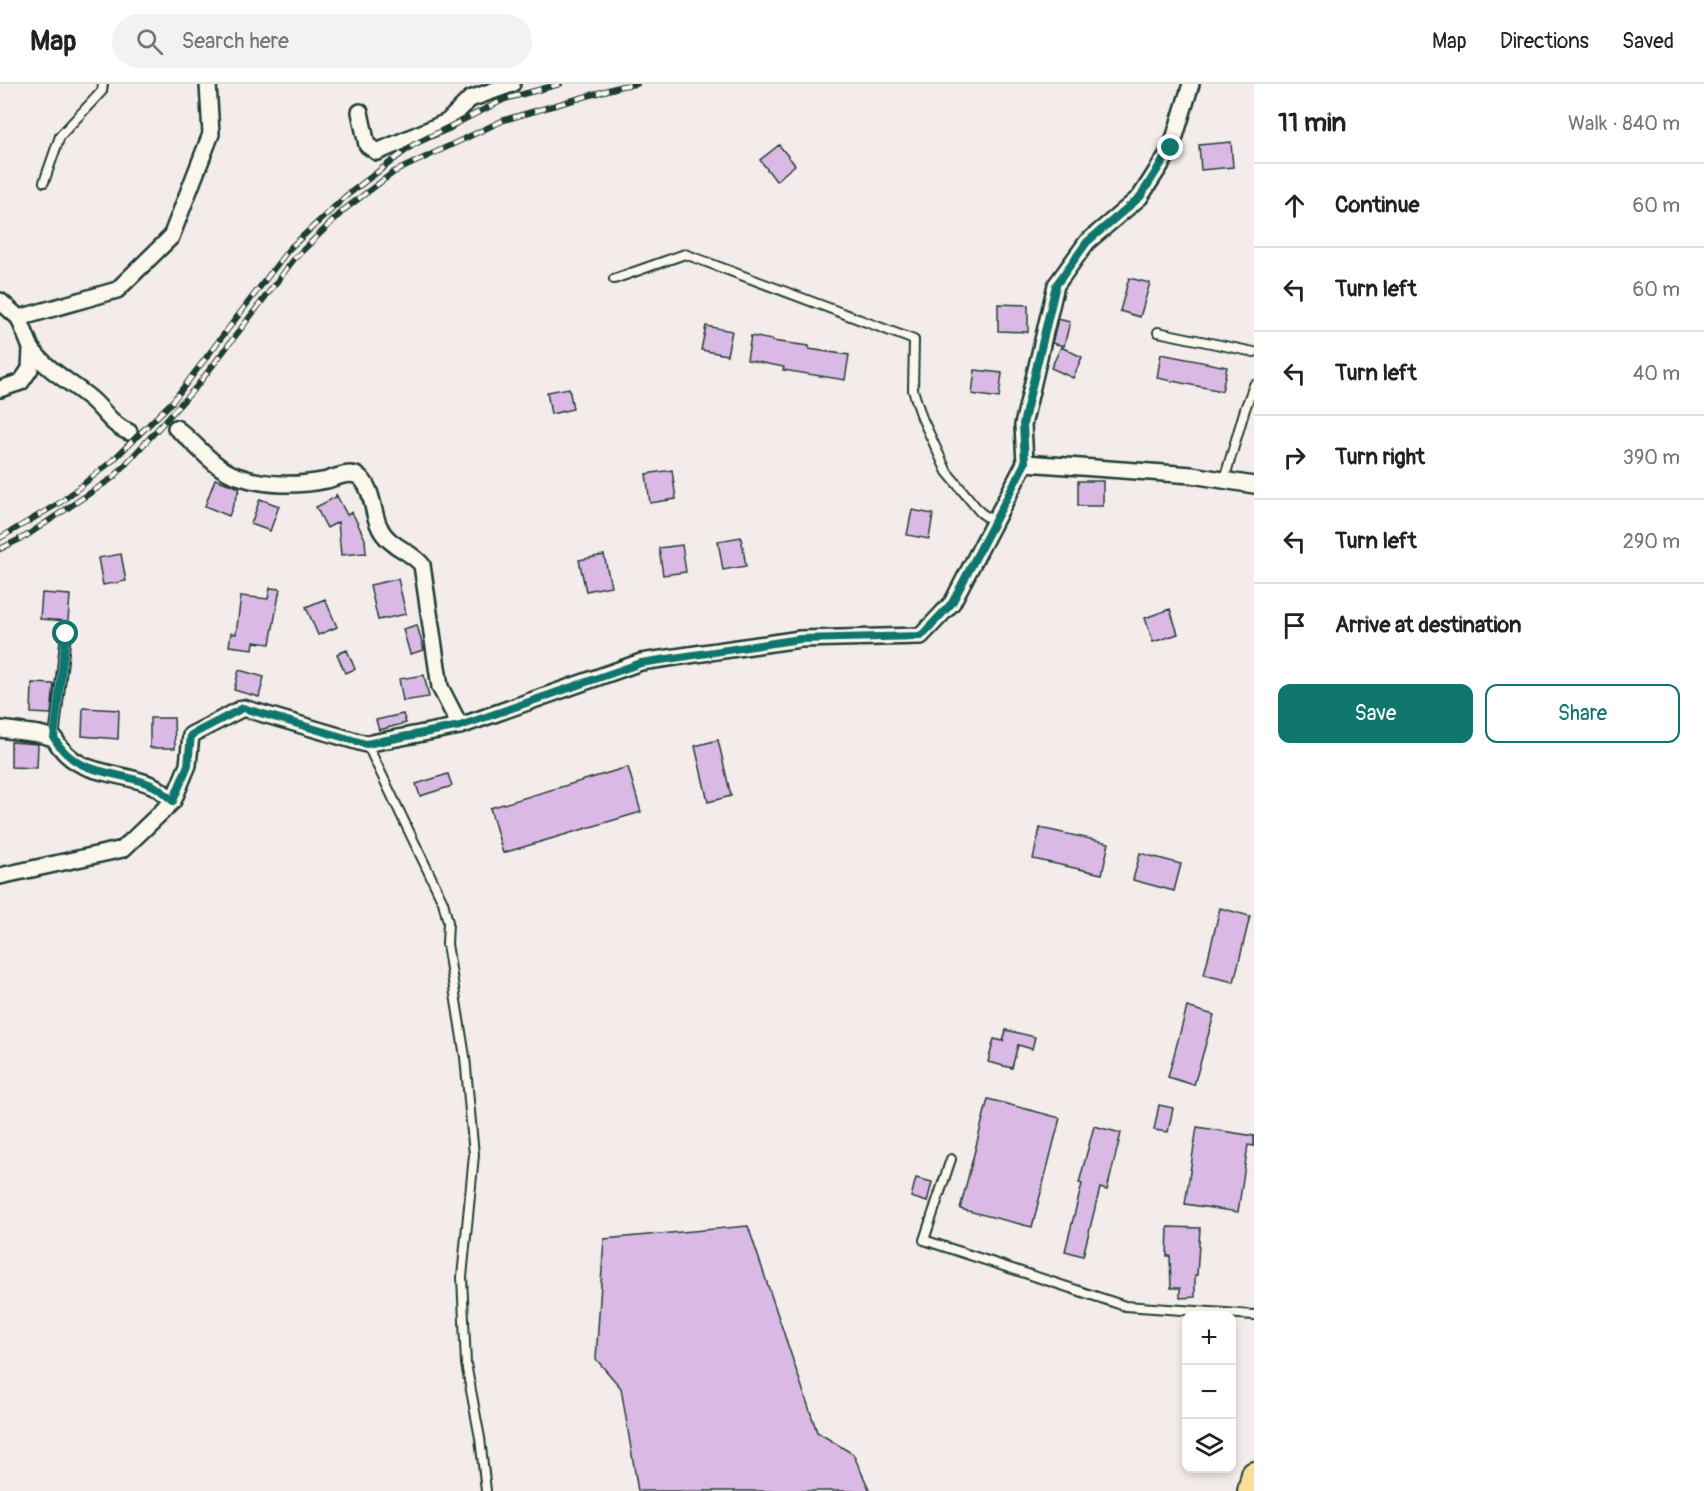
<!DOCTYPE html>
<html lang="en">
<head>
<meta charset="utf-8">
<style>
	body { margin:0; font-family:Pangolin,sans-serif; background:#f2f2f2; color:#222 }
	.controls { position:absolute; right:18px; bottom:18px; display:grid; overflow:hidden; border-radius:12px; box-shadow:0 3px 9px #0003 }
	.controls button { width:54px; height:54px; display:grid; place-items:center; padding:0; border:0; border-bottom:2px solid #e0e0e0; background:#fff; color:#222; font:30px sans-serif }
	.stop { position:absolute; width:18px; height:18px; margin:-14px; border:4px solid #0f766e; border-radius:50%; background:#fff }
	.stop.end { background:#0f766e; border-color:#fff; box-shadow:0 2px 6px #0008 }
	.list { margin:0; padding:0; list-style:none }
	h2 { display:flex; justify-content:space-between; align-items:center; height:78px; margin:0; padding:0 24px; font-size:26px }
	h2 small { font-size:20px; font-weight:400; color:#767676 }
	.list li { display:grid; grid-template-columns:39px 1fr auto; gap:18px; align-items:center; box-sizing:border-box; height:84px; padding:0 24px; border-top:2px solid #e0e0e0 }
	.list b { display:block; font-size:22px; white-space:nowrap }
	.list em { font-size:20px; font-style:normal; color:#767676 }
	.actions { display:flex; gap:12px; padding:18px 24px }
	.actions a { flex:1; padding:14px 0; border:2px solid #0f766e; border-radius:12px; text-align:center; font-size:21px; color:#0f766e }
	.actions .main { background:#0f766e; color:#fff }
	.icon { flex:none; width:33px; height:33px; fill:none; stroke:currentColor; stroke-width:2; stroke-linecap:round; stroke-linejoin:round }
	.map { position:relative; flex:none; width:1254px; height:1407px; overflow:hidden }
	header { display:flex; align-items:center; gap:36px; box-sizing:border-box; height:84px; padding:0 30px; background:#fff; border-bottom:2px solid #e0e0e0 }
	header strong { font-size:28px }
	nav { display:flex; gap:33px; margin-inline-start:auto; font-size:21px }
	.search { width:420px; height:54px; background:#f2f2f2; display:flex; align-items:center; gap:15px; box-sizing:border-box; padding:0 21px; border-radius:33px; color:#767676; font-size:22px }
	main { display:flex }
	aside { flex:1; background:#fff }
	.map>svg:first-child { display:block }
	.building { fill:#dab9e5; stroke:#1f3d34; stroke-width:1.5 }
	.lines { fill:none; stroke-linecap:round; stroke-linejoin:round }
	.service-casing { stroke:#1f3d34; stroke-width:12 }
	.minor-casing { stroke:#1f3d34; stroke-width:20 }
	.primary-casing { stroke:#1f3d34; stroke-width:28 }
	.service { stroke:#fbf7ec; stroke-width:8 }
	.minor { stroke:#fbf7ec; stroke-width:15 }
	.primary { stroke:#fbdf96; stroke-width:24 }
	.rail-casing { stroke:#1f3d34; stroke-width:6 }
	.rail { stroke:#fbf7ec; stroke-width:4; stroke-dasharray:11; stroke-linecap:butt }
	.route { stroke:#0f766e; stroke-width:8 }
</style>
</head>
<body>
<header>
<strong>Map</strong>
<div class="search"><svg class="icon" aria-label="search" viewBox="0 0 24 24"><circle cx="10" cy="10" r="6"/><path d="M15 15l6 6"/></svg>Search here</div>
<nav><a>Map</a><a>Directions</a><a>Saved</a></nav>
</header>
<main>
<div class="map">
<svg width="1254" height="1407" viewBox="0 0 1254 1407">
	<rect width="100%" height="100%" fill="#f4ebeb"/>
	<filter id="ink" filterUnits="userSpaceOnUse"><feTurbulence type="fractalNoise" baseFrequency=".0167" numOctaves="2"/><feDisplacementMap in="SourceGraphic" scale="12" xChannelSelector="R" yChannelSelector="G"/><feConvolveMatrix kernelMatrix="1 2 1 2 8 2 1 2 1" color-interpolation-filters="sRGB"/></filter>
	<g filter="url(#ink)">
		<path class="building" d="M1231,58L1233,83L1201,86L1199,61Z
			M779,61L795,81L776,97L760,76Z
			M1129,194L1150,199L1140,233L1120,227Z
			M998,220L1028,221V248L998,247Z
			M1058,235L1070,238L1064,262L1052,259Z
			M706,242L732,247L727,271L701,266Z
			M751,252L772,256V257L809,262V265L849,271L845,296L783,286L784,283L747,276Z
			M1061,263L1082,273L1073,294L1051,284Z
			M1161,270L1227,283L1222,307L1157,294Z
			M975,286L1002,289L999,314L972,310Z
			M569,304L573,325L551,330L547,308Z
			M672,386L676,415L650,419L646,390Z
			M215,395L240,404L229,432L205,422Z
			M1078,397H1103V422H1078Z
			M336,410L347,431L352,428L365,455L366,469L341,471L338,438L327,444L316,423L336,413Z
			M260,415L279,422L270,447L251,440Z
			M912,426L933,430L929,455L907,451Z
			M741,453L746,482L723,486L718,457Z
			M682,461L686,488L663,491L659,464Z
			M121,470L126,497L103,501L98,474Z
			M604,471L611,502L586,507L579,476Z
			M398,495L406,530L378,536L370,501Z
			M270,504L280,505L270,560L254,558L253,565L229,562L231,549L236,550L241,512L268,515Z
			M42,509L70,511L68,537L40,535Z
			M325,515L337,543L318,551L306,523Z
			M1170,525L1178,550L1153,558L1145,534Z
			M417,541L424,566L410,570L403,545Z
			M347,566L355,585L345,589L337,570Z
			M239,586L264,593L259,613L234,606Z
			M424,591L429,613L403,617L399,595Z
			M32,599L54,600L51,630L31,629Z
			M83,624L119,626L118,655L82,652Z
			M403,630L406,639L379,646L376,636Z
			M150,634H174L175,664H150Z
			M718,656L731,712L708,718L695,662Z
			M11,658L38,660L37,684L11,683Z
			M628,683L641,728L503,769L490,724Z
			M448,690L452,702L420,712L416,700Z
			M1040,744L1109,759L1102,790L1033,775Z
			M1140,769L1181,780L1174,807L1133,796Z
			M1220,824L1250,832L1234,898L1204,891Z
			M1187,923L1214,931L1194,1001L1168,993Z
			M1006,946L1035,953L1032,965L1018,961L1012,984L988,978L994,955L1003,957Z
			M988,1015L1060,1034L1032,1143L960,1125Z
			M1159,1021L1173,1024L1168,1048L1154,1046Z
			M1094,1042L1121,1049L1107,1106L1100,1104L1083,1172L1065,1167L1082,1100L1079,1099Z
			M1197,1043L1254,1052V1062L1248,1061L1238,1128L1185,1120Z
			M916,1094L932,1098L927,1118L911,1113Z
			M748,1142L817,1348L853,1370L870,1407H638L621,1304L596,1275L604,1155Z
			M1168,1143L1200,1144L1197,1191H1195V1213L1180,1214V1204H1171L1170,1172H1167Z"/>
		<g class="lines">
			<g class="service-casing">
				<path id="service" d="M44,98L60,52L102,7L103,0
					M614,195L685,170L914,256L913,306L922,334L947,388L980,428L994,438
					M1158,248L1254,268
					M1224,396L1245,325L1254,301
					M54,654L66,550
					M367,660L443,818L448,838L447,860L465,973L474,1071L462,1193L466,1280L480,1354L486,1407
					M951,1075L924,1156L1125,1222L1254,1231"/>
			</g>
			<g class="minor-casing">
				<path id="minor" d="M360,28L367,61L377,68L447,38L470,15L512,0
					M0,217L19,234L31,264L30,285L21,298L0,305
					M19,234L117,206L171,153L211,50L208,0
					M31,264C46,286 71,298 91,315C104,326 112,342 129,348
					M176,344C196,359 213,384 237,392C265,402 298,402 327,396C337,393 349,387 358,392C373,402 372,428 379,442C387,462 410,466 422,481L440,603L460,642
					M1025,379L1192,391L1254,401
					M0,645L39,650L54,654C77,695 117,685 154,702C161,706 167,712 173,717
					M0,792L123,765L173,717L188,681L191,651L243,624L366,660L460,642L641,578L800,555L921,552L952,519L1025,379L1023,341L1056,201L1087,158L1140,113L1171,65L1191,0"/>
			</g>
			<g class="primary-casing">
				<path id="primary" d="M1250,1407L1254,1390"/>
			</g>
			<use href="#service" class="service"/>
			<use href="#minor" class="minor"/>
			<use href="#primary" class="primary"/>
			<g class="rail-casing">
				<path id="rail" d="M0,454L61,418L112,377L173,317L289,165L346,112L413,61L505,15L560,0
					M0,465L26,452L114,393L197,302L295,174L345,125L394,88L504,36L622,2L637,0"/>
			</g>
			<use href="#rail" class="rail"/>
		</g>
	</g>
	<g class="lines" filter="url(#ink)">
		<path class="route" d="M66,550L54,654C77,694 117,685 154,702C161,706 167,712 173,717L188,681L191,651L243,624L366,660L460,642L641,579L800,555L921,552L952,519L1025,379L1023,340L1056,201L1087,158L1140,113L1171,64"/>
	</g>
</svg>
<div class="controls">
<button>+</button>
<button>−</button>
<button><svg class="icon" aria-label="layers" viewBox="0 0 24 24"><path d="M12 4l9 5-9 5-9-5zM3 14l9 5 9-5"/></svg></button>
</div>
<div class="stop" style="left:66px;top:550px"></div>
<div class="stop end" style="left:1171px;top:64px"></div>
</div>
<aside>
<h2>11 min<small>Walk · 840 m</small></h2>
<ul class="list">
<li><svg class="icon" aria-label="ahead" viewBox="0 0 24 24"><path d="M12 20V5M6 11l6-6 6 6"/></svg><div><b>Continue</b></div><em>60 m</em></li>
<li><svg class="icon" aria-label="left" viewBox="0 0 24 24"><path d="M17 20v-9H6M10 6l-5 5 5 5"/></svg><div><b>Turn left</b></div><em>60 m</em></li>
<li><svg class="icon" aria-label="left" viewBox="0 0 24 24"><path d="M17 20v-9H6M10 6l-5 5 5 5"/></svg><div><b>Turn left</b></div><em>40 m</em></li>
<li><svg class="icon" aria-label="right" viewBox="0 0 24 24"><path d="M7 20v-9h11M14 6l5 5-5 5"/></svg><div><b>Turn right</b></div><em>390 m</em></li>
<li><svg class="icon" aria-label="left" viewBox="0 0 24 24"><path d="M17 20v-9H6M10 6l-5 5 5 5"/></svg><div><b>Turn left</b></div><em>290 m</em></li>
<li><svg class="icon" aria-label="arrive" viewBox="0 0 24 24"><path d="M6 21V4h12l-3 4 3 4H6"/></svg><div><b>Arrive at destination</b></div></li>
</ul>
<div class="actions"><a class="main">Save</a><a>Share</a></div>
</aside>
</main>
</body>
</html>
